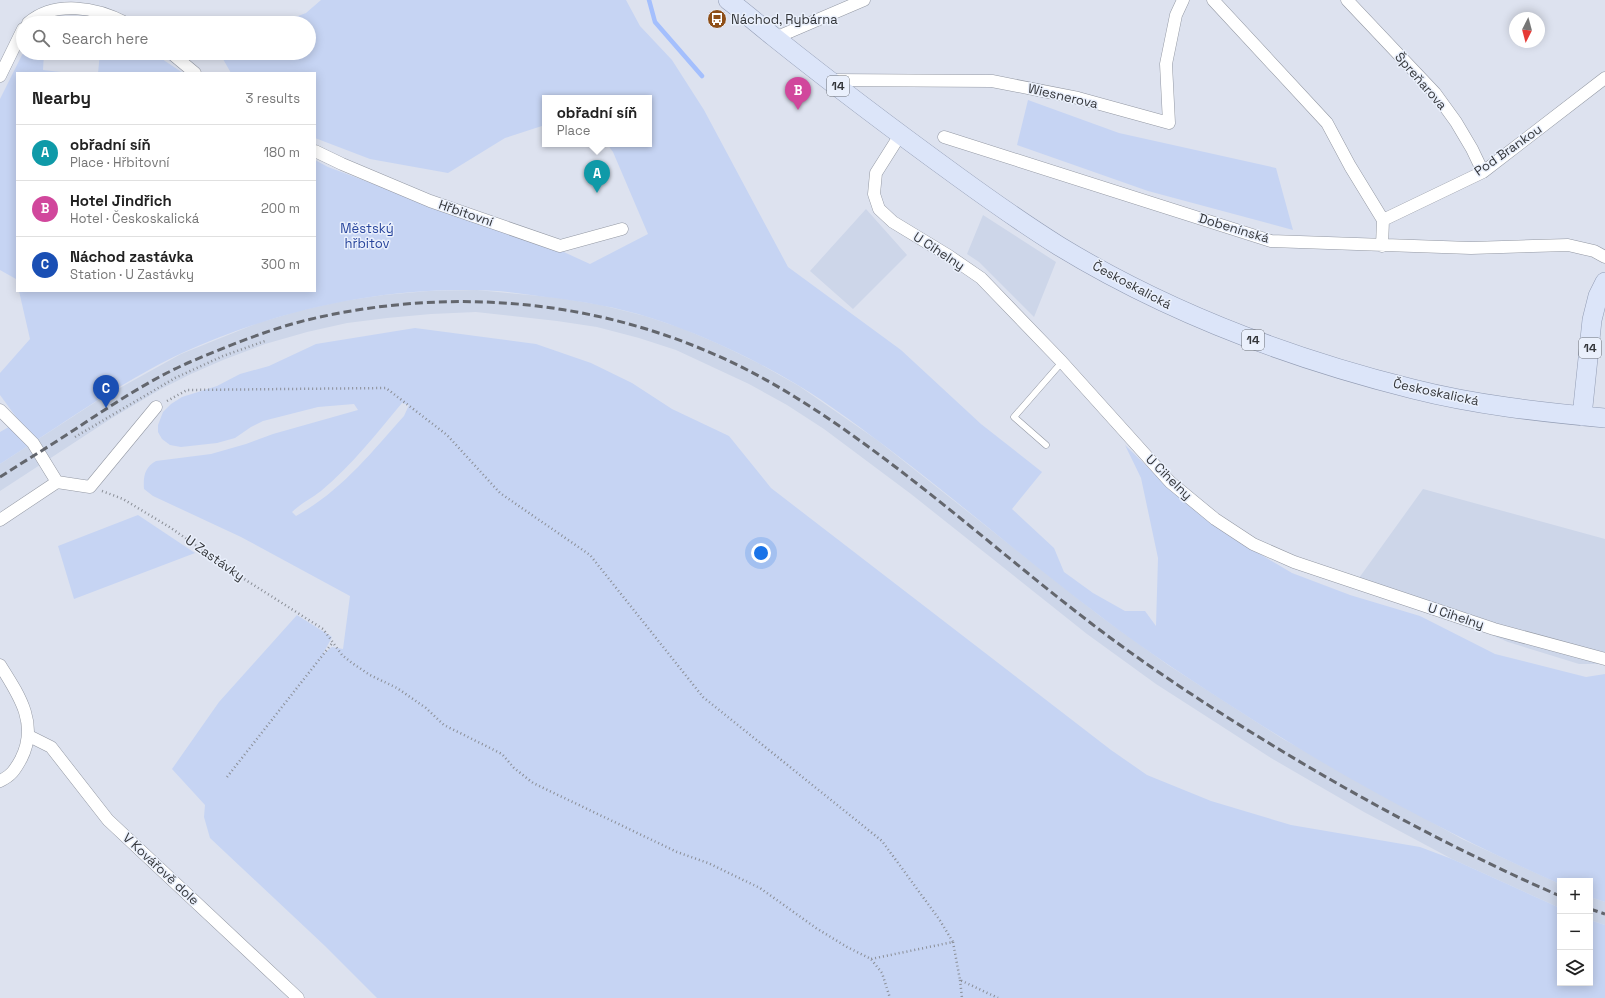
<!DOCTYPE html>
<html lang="en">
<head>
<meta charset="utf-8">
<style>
	body { margin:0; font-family:"Space Grotesk",sans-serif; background:#f2f2f2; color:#222 }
	.controls { position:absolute; right:12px; bottom:12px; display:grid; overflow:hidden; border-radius:0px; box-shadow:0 2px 10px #0003 }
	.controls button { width:36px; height:36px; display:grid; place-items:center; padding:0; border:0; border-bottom:1px solid #e0e0e0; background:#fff; color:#222; font:20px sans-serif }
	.compass { position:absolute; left:1509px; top:12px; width:36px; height:36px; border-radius:50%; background:#fff; box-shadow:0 2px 10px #0003; rotate:186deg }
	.you { position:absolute; left:761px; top:553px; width:14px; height:14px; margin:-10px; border:3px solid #fff; border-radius:50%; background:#1a73e8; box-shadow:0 0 0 6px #1a73e833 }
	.badge { display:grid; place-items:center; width:26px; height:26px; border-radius:50%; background:#1a73e8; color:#fff; font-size:13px; font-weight:700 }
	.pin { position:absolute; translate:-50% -33px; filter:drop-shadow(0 1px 2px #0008) }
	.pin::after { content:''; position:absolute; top:21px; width:14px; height:12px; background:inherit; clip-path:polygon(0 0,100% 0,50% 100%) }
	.popup { position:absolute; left:542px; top:95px; width:110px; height:52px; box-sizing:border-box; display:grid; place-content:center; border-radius:0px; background:#fff; filter:drop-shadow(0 1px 3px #0005); font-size:13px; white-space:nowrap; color:#767676 }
	.popup b { font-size:15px; color:#222 }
	.popup::after { content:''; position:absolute; left:50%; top:100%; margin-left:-8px; border:8px solid transparent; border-top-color:#fff }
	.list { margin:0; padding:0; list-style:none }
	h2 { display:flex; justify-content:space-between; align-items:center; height:52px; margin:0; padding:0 16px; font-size:17px }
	h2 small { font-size:13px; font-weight:400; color:#767676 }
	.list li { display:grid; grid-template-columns:26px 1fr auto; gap:12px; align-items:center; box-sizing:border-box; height:56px; padding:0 16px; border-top:1px solid #e0e0e0 }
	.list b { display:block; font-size:15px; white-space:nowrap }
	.list p { margin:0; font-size:13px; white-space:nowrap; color:#767676 }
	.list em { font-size:13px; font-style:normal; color:#767676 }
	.icon { flex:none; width:22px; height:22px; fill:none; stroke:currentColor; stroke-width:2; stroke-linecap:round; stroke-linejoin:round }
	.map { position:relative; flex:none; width:1605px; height:998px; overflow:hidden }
	.search { position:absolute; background:#fff; box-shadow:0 2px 10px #0003; left:16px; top:16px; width:300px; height:44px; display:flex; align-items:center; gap:10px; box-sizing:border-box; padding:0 14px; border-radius:22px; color:#767676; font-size:15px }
	.panel { position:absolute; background:#fff; box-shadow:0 2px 10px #0003; left:16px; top:72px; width:300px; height:220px; border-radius:0px }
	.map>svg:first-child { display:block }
	.built { fill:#cdd6e9 }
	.green { fill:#c6d4f3; fill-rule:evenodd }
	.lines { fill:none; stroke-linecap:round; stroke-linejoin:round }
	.stream { stroke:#a4bffd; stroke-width:4.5 }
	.service-casing { stroke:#9398a3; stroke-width:7 }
	.minor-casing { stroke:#9398a3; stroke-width:13 }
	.primary-casing { stroke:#929cb4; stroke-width:20 }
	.path { stroke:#8a8e96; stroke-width:2.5; stroke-dasharray:1 3; stroke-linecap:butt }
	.service { stroke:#fff; stroke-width:6 }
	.minor { stroke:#fff; stroke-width:12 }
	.primary { stroke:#dce5f9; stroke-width:19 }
	.rail { stroke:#63666d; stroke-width:3; stroke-dasharray:8 4; stroke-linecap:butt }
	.labels { text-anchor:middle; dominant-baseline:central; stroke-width:3; stroke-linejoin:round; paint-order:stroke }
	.shield { fill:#eaf0fc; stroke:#6b6e74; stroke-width:1 }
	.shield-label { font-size:12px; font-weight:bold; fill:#34363a }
	.poi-label { font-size:13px; fill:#34363a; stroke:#eaf0fc; text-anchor:start }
	.street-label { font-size:13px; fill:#34363a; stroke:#eaf0fc }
	.park-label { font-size:13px; fill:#28459c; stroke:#eaf0fc }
</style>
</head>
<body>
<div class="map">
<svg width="1605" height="998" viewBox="0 0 1605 998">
	<rect width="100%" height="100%" fill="#dde2ef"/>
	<path class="built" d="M866,209L907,255L853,309L810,271Z
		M983,215L1056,262L1034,317L979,262L967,254Z
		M477,290L560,298L601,305L645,316L684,329L721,345L760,364L799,386L877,440L1100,616L1168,665L1283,739L1462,839L1560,884V908L1452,859L1364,812L1271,758L1156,684L1087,634L911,494L824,429L787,405L749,384L676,350L639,338L597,327L557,321L476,312L431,314L387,318L347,323L307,332L265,344L223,360L191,374L161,389L112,418L0,491V464L100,399L181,354L258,323L302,310L343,301L384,295L429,291Z
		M1423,489L1605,539V664H1579L1508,642L1359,578Z
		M1590,897L1605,902V925L1590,920Z"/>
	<path class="green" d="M321,0H626L640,26L672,60L704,110L788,267L901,350L981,424L1042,472L1012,509L1054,548L1064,572L1093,593L1125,611H1145L1156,626L1158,558L1141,478L1125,445L1167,486L1229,536L1292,573L1350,595L1420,616L1495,654L1586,677L1605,674V902L1590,897V881H1560V884C1451,836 1347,780 1247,716C1197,684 1147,652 1100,616C1031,564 966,508 898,456C865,431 831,405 796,384C750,357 701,334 651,318C617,307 581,301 546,297C523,294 499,290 475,290C375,288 274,311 182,353C118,383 60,426 0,464V432L19,421L0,395V373L30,339L19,291H315V160L328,167L462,217L531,237L590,264L648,234L613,152L607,144H649V98H545V125L505,138L448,173L370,159L315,138V73H231L223,59L225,53H309V23H280L306,13Z
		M66,18L89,23H49Z
		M23,53H44L43,70L61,72V73H17V284L16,279L0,270V99Z
		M100,53H153L183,73H98Z
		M1028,100L1119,133L1276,168L1293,230L1148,191L1017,145Z
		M415,328L536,344L591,363L632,383L672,409L729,436L771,488L1111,750L1147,775L1211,801L1291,825L1420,847L1452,859L1560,908V983H1590V920L1605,925V998H377L325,946L210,838L204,817L205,805L172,769L219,702L297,615L332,637L323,654L332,647L343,649L350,596L241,537L153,496L144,489C143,476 145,467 156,461L211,454L246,444L273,434L358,410L354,404L318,407L263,421L251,427L235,438L217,443L181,447L170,445L162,439L158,432V425L163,412L171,404L182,397L217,386L240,374L269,366L316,344ZM402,403L409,405L404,416C370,454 341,491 296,516L292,512C300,504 312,498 321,491C352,465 377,433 402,403Z
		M138,515L195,553L74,599L58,546Z"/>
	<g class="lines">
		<path class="stream" d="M649,0L655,22L702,76"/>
		<g class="service-casing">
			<path id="service" d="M1046,445L1014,417L1062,362"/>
		</g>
		<g class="minor-casing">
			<path id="minor" d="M1213,0L1327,123L1350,166L1383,220
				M1347,0L1435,93L1456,122L1472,149L1483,172
				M28,23C55,0 96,7 126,23
				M775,38L864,0
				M171,53L195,73
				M0,76L23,29
				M830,80L992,81L1078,98L1169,123L1166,64L1176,15L1183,0
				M900,135L876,173L874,194L879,209L893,222L949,256L981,278L1062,362L1170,482L1215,519L1253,544L1294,562L1494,629L1605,659
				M944,137L1271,241L1471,248L1568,245L1594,251L1605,257
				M315,151L342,164L430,201L560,246L622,229
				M1382,246L1383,220L1483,172L1605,78
				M0,410L33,443L57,482
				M0,520L57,482L90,487L156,407
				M0,665C19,695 39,724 21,759C15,770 11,776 0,781
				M29,736L51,747L108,820L298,998"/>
		</g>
		<g class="primary-casing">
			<path id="primary" d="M728,0C744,12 759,25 774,37C834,85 895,131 957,176C990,200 1024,224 1059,246C1169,313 1289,358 1413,389C1476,405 1541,412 1605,418
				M1582,416L1592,320L1598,296L1605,282"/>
		</g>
		<path class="path" d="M167,401L187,390L386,388L447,435L500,493L590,555L703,697L882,841L939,919L953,942L871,959
			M75,437L175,378L223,356L265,341
			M102,491L123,499L171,528L241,577L323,629L342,655L352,663L370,675L397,688L426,708L444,725L502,754L514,768L533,783L677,852L708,863L760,888L816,928L847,947L871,959L882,973L890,998
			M227,777L333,642
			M953,942L960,980L998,998
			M960,980L962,998"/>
		<use href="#service" class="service"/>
		<use href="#minor" class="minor"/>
		<use href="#primary" class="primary"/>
		<path class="rail" d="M0,477C20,464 40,452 60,439C102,412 144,382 190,362C228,346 267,330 307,320C475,280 648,305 795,397C900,462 994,549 1092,624C1160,676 1233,722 1307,766C1389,814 1473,858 1560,896
			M1590,909L1605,914"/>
	</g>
	<defs>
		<g id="bus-disc" transform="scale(1)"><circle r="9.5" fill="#8e4e17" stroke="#eaf0fc"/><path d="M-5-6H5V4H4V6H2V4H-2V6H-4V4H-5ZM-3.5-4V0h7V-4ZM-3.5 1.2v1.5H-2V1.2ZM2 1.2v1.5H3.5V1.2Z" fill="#fff"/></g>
	</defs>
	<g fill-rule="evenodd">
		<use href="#bus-disc" x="717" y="19"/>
	</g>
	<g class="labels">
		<g class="shield">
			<rect x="827" y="76" width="22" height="20" rx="3"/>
			<rect x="1242" y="330" width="22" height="20" rx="3"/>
			<rect x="1579" y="338" width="22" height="20" rx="3"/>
		</g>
		<g class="shield-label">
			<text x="838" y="86">14</text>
			<text x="1253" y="340">14</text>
			<text x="1590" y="348">14</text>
		</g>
		<g class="poi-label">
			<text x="731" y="19">Náchod, Rybárna</text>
		</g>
		<g class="street-label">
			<text transform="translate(1421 81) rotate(49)">Špreňarova</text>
			<text transform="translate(1063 96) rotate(13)">Wiesnerova</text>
			<text transform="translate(1508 150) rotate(-35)">Pod Brankou</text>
			<text transform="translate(466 213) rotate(19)">Hřbitovní</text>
			<text transform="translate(1234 228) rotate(17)">Dobenínská</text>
			<text transform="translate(939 251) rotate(33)">U Cihelny</text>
			<text transform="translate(1132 285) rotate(28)">Českoskalická</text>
			<text transform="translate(1436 392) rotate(12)">Českoskalická</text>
			<text transform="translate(1169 477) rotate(44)">U Cihelny</text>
			<text transform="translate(215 558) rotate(35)">U Zastávky</text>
			<text transform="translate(1456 616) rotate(18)">U Cihelny</text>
			<text transform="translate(161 869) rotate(43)">V Kovářově dole</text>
		</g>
		<g class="park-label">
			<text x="367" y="228">Městský<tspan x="367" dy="15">hřbitov</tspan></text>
		</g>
	</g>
</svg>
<div class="controls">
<button>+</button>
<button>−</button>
<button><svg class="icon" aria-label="layers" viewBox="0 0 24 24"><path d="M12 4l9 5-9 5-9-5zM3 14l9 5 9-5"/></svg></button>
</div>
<svg class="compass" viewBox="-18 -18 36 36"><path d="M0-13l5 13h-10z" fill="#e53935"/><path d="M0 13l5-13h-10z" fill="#767676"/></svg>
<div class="you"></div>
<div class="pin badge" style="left:597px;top:193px;background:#0f9aa8">A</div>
<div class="popup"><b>obřadní síň</b>Place</div>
<div class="pin badge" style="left:798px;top:110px;background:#d1479c">B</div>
<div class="pin badge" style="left:106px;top:408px;background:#1a4fb4">C</div>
<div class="search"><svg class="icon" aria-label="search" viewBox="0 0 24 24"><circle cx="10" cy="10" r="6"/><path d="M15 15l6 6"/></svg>Search here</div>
<section class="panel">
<h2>Nearby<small>3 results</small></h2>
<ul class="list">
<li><span class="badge" style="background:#0f9aa8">A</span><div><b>obřadní síň</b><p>Place · Hřbitovní</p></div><em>180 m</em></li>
<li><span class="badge" style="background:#d1479c">B</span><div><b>Hotel Jindřich</b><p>Hotel · Českoskalická</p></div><em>200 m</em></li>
<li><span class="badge" style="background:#1a4fb4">C</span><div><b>Náchod zastávka</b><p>Station · U Zastávky</p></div><em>300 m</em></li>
</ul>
</section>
</div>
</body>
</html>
